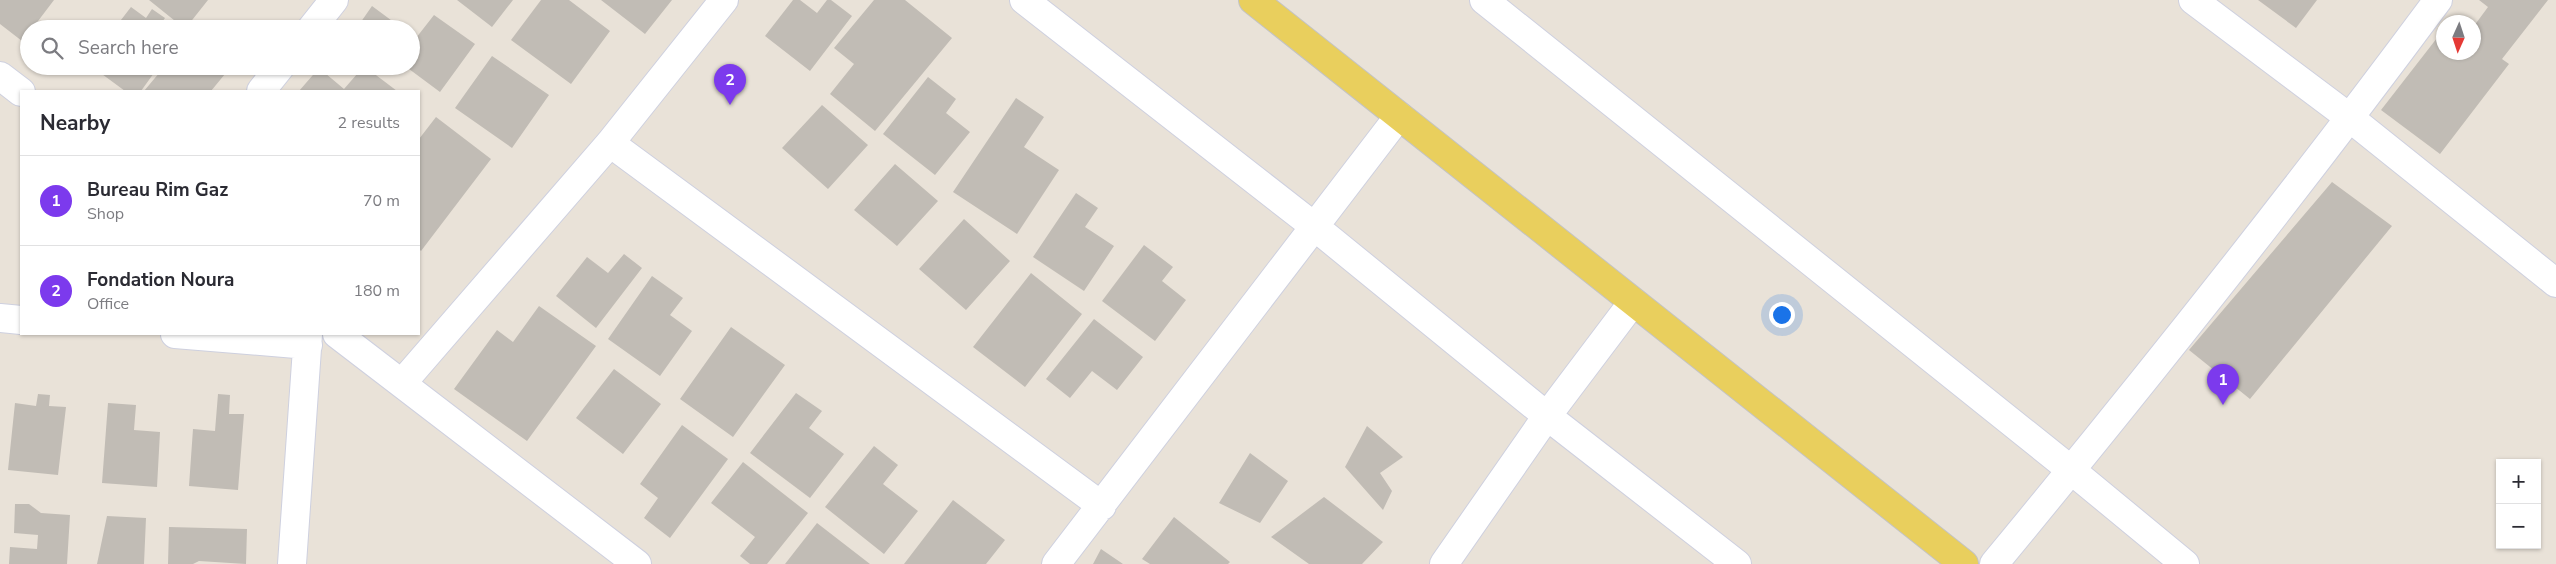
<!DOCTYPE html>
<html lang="en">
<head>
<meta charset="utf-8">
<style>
	body { margin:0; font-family:"Nunito Sans",sans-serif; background:#f2f2f3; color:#2b2b33 }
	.controls { position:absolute; right:15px; bottom:15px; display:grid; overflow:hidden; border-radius:0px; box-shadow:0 1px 4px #0004 }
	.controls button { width:45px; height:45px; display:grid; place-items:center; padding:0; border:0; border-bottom:1px solid #e1e1e2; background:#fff; color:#2b2b33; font:25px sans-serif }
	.compass { position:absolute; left:2436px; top:15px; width:45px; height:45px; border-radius:50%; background:#fff; box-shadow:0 1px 4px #0004; rotate:183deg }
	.you { position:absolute; left:1781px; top:314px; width:18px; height:18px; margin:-12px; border:4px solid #fff; border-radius:50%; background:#1a73e8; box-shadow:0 0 0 8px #1a73e833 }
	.badge { display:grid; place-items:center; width:32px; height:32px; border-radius:50%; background:#7c3aed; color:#fff; font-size:16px; font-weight:700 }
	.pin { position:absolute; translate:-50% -41px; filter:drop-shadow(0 1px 2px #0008) }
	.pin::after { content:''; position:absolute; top:26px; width:18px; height:15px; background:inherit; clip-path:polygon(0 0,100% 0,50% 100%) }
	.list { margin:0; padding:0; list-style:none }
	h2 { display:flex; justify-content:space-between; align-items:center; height:65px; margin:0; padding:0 20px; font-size:21px }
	h2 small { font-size:16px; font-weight:400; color:#7c7c81 }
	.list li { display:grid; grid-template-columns:32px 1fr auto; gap:15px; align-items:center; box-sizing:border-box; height:90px; padding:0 20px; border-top:1px solid #e1e1e2 }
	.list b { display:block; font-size:19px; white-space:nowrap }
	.list p { margin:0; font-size:16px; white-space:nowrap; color:#7c7c81 }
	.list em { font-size:16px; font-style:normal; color:#7c7c81 }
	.icon { flex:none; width:28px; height:28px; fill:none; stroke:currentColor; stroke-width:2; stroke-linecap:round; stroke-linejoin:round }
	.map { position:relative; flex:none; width:2556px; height:564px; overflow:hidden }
	.search { position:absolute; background:#fff; box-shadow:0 1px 4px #0004; left:20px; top:20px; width:400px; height:55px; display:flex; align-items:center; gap:12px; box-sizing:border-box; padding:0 18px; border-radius:28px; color:#7c7c81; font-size:19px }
	.panel { position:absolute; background:#fff; box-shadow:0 1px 4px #0004; left:20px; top:90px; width:400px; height:245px; border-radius:0px }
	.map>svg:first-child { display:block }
	.building { fill:#c1bcb5 }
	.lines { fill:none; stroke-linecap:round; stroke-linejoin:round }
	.minor-casing { stroke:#ced0df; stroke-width:30 }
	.major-casing { stroke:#c3c3c3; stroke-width:30 }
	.minor { stroke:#fff; stroke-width:28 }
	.major { stroke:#e9cf5d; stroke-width:28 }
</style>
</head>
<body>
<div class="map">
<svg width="2556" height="564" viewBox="0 0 2556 564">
	<rect width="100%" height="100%" fill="#e9e2d8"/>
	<path class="building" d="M0,0H54L32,29H29V33L22,41L0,24Z
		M149,0H208L185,29Z
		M457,0H513L492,27Z
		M541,0H569L610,31L571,84L511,40Z
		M601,0H672L645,34Z
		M793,0H800L817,13L827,0H831L852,16L810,71L765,36Z
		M874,0H905L952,38L875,131L830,94L854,64L834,48Z
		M2258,0H2317L2296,28Z
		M2479,0H2548L2502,59L2509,64L2440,154L2381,110L2444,29V52H2474V26L2488,7Z
		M372,6L403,29H356Z
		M131,7L146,18L152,9L165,18L157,29H114Z
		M434,15L475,44L440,92L405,66H411V34L416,38Z
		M492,56L549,95L512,148L455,108Z
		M91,66H159L141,91H125Z
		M165,66H215L225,74L211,91H144Z
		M364,66L397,91H299L319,68L344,89Z
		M928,77L956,99L946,113L970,132L935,175L883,134Z
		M1016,98L1044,117L1024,147L1059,170L1017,234L953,192Z
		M822,105L868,145L828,189L782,148Z
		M436,117L491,159L421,251L419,249V139Z
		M895,164L938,201L897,246L854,210Z
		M2332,182L2392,226L2250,399L2189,350Z
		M1076,193L1098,208L1085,227L1114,246L1084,291L1033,257Z
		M964,219L1010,261L966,310L919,269Z
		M1144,245L1173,267L1162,281L1186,300L1155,341L1102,301Z
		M624,254L642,268L596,328L556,296L587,257L608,273Z
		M1031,273L1082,314L1025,387L973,347Z
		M652,276L683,298L670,315L692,331L660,376L608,339Z
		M539,306L596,346L527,441L454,389L497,330L513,342Z
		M1094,319L1143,357L1117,390L1092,371L1070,398L1046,379Z
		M731,327L785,365L733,437L680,399Z
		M614,369L661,404L623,454L576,418Z
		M796,393L822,411L809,428L844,454L810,498L750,453Z
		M38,394L50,395L49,406L66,407L58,475L8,470L15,403L36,406Z
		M218,394L230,395L229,414H244L238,490L189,486L193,429L215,431Z
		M108,403L136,405L134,430L160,432L157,487L102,483Z
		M682,425L728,459L670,538L644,518L658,498L640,484Z
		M1367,426L1403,457L1380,473L1392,491L1383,510L1345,467Z
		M874,446L898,465L883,484L918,511L884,554L825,507Z
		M1250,453L1288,481L1260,523L1219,503Z
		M743,462L808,513L767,564H750L740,556L755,537L711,503Z
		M1324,497L1383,542L1362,564H1309L1271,537Z
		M953,500L1005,540L986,564H904Z
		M15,504H29L41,513L70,515L67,564H9L10,547L37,549L38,535L14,533Z
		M107,516L146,518L144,564H97Z
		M1174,517L1230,562L1228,564H1150L1142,559Z
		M817,523L870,564H785Z
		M169,527L247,529L246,564L199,561L193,564H168Z
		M1101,549L1123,564H1093Z"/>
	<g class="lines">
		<g class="minor-casing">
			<path id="minor" d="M1024,0L1315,227L1547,416L1737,564
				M1484,0L2071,470L2185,564
				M2193,0L2350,118L2556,283
				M311,29L334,0
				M0,76L21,92
				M261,91L281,66
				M610,143L1102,506
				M0,318L21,320
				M175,334L308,345
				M337,334L637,564
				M403,382L610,143L724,0
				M292,564L308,334
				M1056,564L1399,116
				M1444,564L1547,416L1633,302
				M1994,564C2146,380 2295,193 2438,0"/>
		</g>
		<g class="major-casing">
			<path id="major" d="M1253,0L1964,564"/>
		</g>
		<use href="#minor" class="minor"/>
		<use href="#major" class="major"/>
	</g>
</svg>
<div class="controls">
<button>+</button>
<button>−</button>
</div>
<svg class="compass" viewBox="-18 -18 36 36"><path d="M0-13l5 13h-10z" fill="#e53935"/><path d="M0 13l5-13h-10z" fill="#7c7c81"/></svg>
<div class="you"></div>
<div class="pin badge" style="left:2223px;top:405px">1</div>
<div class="pin badge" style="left:730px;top:105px">2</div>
<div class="search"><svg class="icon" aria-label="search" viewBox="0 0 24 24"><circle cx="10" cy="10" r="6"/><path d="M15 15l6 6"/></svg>Search here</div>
<section class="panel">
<h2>Nearby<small>2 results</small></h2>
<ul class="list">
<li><span class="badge">1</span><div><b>Bureau Rim Gaz</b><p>Shop</p></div><em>70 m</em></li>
<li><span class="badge">2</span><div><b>Fondation Noura</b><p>Office</p></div><em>180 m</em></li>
</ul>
</section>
</div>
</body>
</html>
